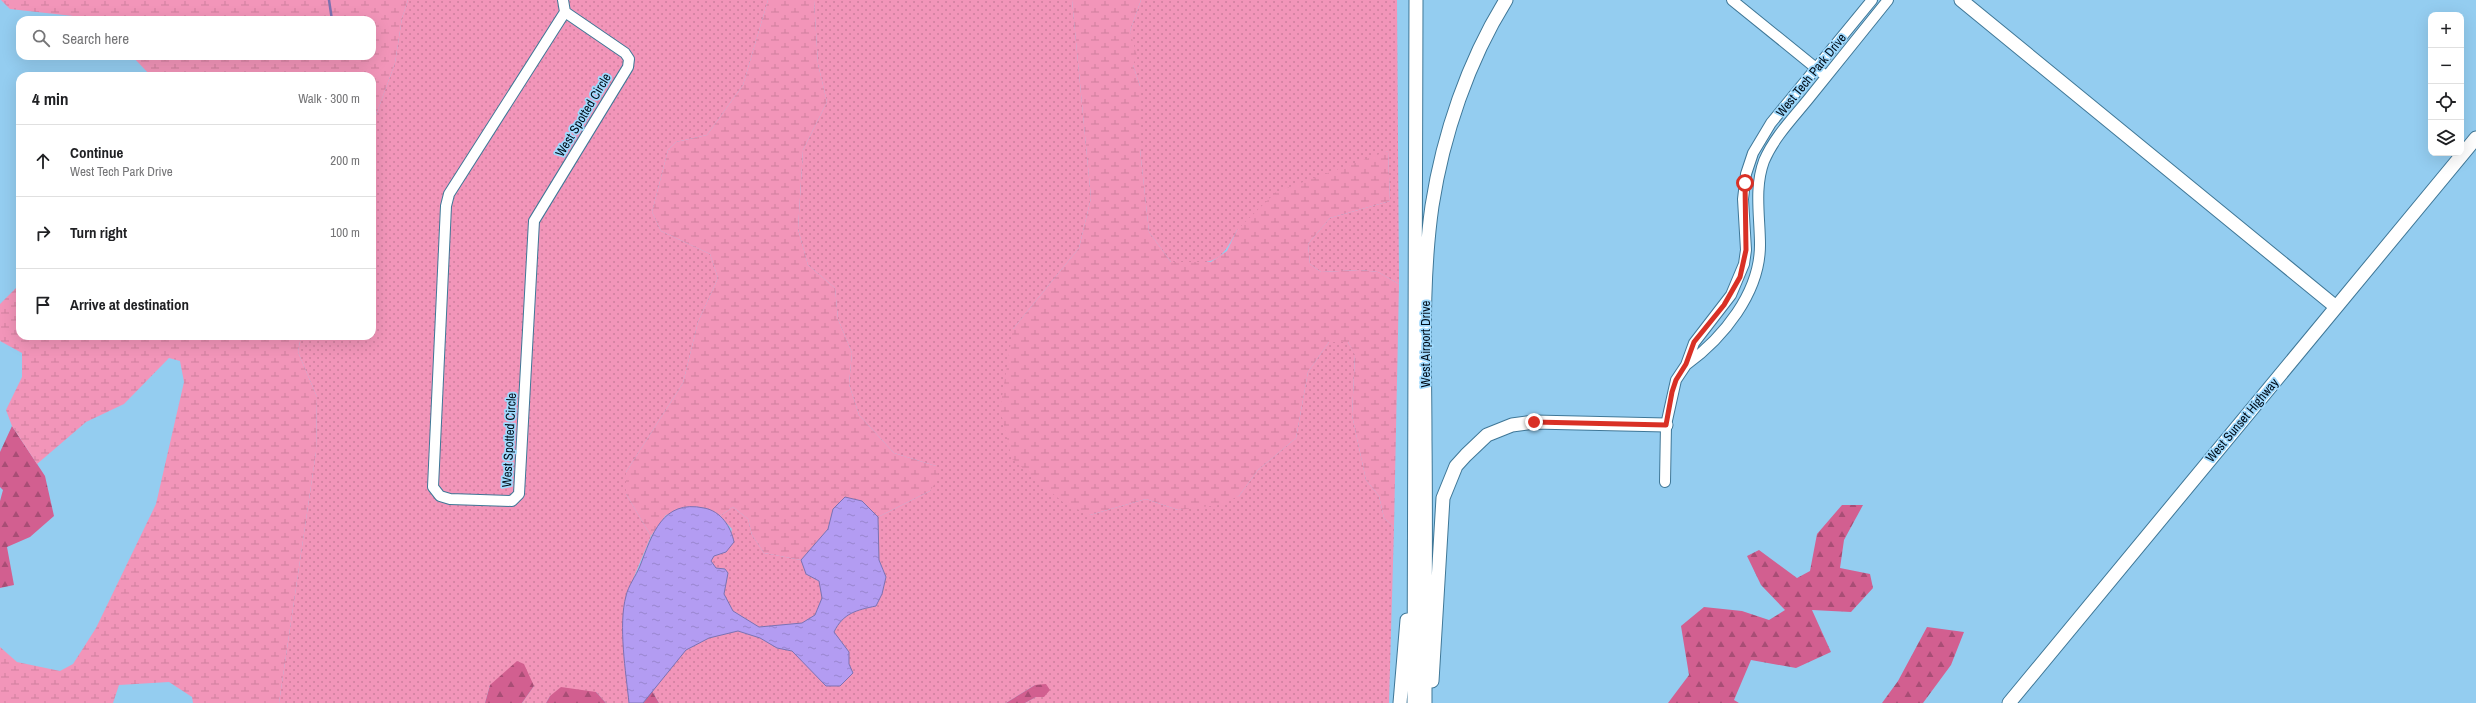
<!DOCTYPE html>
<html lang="en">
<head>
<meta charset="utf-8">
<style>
	body { margin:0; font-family:"Archivo Narrow",sans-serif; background:#f6f6f6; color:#202124 }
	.controls { position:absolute; right:12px; top:12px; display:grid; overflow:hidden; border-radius:8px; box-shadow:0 4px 16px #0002 }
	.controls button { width:36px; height:36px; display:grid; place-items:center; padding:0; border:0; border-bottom:1px solid #e0e0e0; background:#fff; color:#202124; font:20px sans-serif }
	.stop { position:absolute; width:12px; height:12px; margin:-9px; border:3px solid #d93025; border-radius:50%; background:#fff }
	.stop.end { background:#d93025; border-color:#fff; box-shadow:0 1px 4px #0008 }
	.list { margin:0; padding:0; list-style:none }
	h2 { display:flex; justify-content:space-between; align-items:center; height:52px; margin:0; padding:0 16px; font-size:17px }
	h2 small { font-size:13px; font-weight:400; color:#757577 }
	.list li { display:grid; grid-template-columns:26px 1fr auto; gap:12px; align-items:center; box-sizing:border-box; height:72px; padding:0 16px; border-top:1px solid #e0e0e0 }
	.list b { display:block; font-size:15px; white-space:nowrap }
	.list p { margin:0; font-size:13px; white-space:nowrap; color:#757577 }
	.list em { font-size:13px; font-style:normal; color:#757577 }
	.icon { flex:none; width:22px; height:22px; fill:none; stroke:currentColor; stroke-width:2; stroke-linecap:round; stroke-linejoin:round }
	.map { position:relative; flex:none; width:2476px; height:703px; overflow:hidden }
	.search { position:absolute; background:#fff; box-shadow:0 4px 16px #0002; left:16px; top:16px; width:360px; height:44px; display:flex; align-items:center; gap:10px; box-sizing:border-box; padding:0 14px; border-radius:12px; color:#757577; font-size:15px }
	.panel { position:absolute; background:#fff; box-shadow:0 4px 16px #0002; left:16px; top:72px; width:360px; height:268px; border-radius:12px }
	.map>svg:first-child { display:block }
	.grass { fill:url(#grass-dots) }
	.forest { fill:url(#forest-firs) }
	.wetland { fill:url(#wetland-marsh) }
	.water { fill:url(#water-ripples); stroke:#7d71b1 }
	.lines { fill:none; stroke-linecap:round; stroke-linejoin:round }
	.stream { stroke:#7d71b1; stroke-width:2.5 }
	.minor-casing { stroke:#3f7797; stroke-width:12 }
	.major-casing { stroke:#3f7797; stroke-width:15 }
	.minor { stroke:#fff; stroke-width:10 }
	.major { stroke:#fff; stroke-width:13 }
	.route { stroke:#d93025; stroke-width:5 }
	.labels { text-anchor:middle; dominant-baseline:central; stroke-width:3.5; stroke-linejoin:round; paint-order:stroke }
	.street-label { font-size:13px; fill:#000d19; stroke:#a0dafe }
</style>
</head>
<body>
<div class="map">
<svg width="2476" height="703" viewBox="0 0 2476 703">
	<defs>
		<pattern id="grass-dots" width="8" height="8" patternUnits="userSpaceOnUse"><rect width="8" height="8" fill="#f295b9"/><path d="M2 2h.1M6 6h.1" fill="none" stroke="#ce7f9e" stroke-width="1.8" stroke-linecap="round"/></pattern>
		<pattern id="forest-firs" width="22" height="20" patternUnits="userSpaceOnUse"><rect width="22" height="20" fill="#d25f90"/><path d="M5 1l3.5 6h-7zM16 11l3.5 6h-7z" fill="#a84d75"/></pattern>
		<pattern id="wetland-marsh" width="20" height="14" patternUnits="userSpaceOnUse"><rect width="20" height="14" fill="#f295b9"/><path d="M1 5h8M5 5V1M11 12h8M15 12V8" fill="none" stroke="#ce7f9e"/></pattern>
		<pattern id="water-ripples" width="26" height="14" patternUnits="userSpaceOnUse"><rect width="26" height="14" fill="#b39cf2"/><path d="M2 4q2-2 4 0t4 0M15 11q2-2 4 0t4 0" fill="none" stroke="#9885cf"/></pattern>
	</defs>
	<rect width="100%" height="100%" fill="#94cdf0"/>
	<path class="grass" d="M408,0H768L743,85L707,135L676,142L668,150L652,212L661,231L710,254L718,278L698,322L683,383L626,472V494L651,536L626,596L625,657L629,703H606L596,692L550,696L546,703H522L534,686L490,685L485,703H279L316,452L317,397L298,352L301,336H372V126L395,63L402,18Z
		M814,0H1072L1091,198L1079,248L1013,329L1090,515L1146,499L1178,510L1239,496L1258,470L1296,438L1308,372L1329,342H1348L1355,354L1352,415L1366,480L1379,496L1384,518L1394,527L1389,703H1025L1036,697L1035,685L1006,703H659L652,691L686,650L709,638L738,631L760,638L777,648L792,651L809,667L853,673L849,664V652L834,632C843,613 856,610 876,606L886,577L879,560L878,517L930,491L936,466L894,453L859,415L849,384L852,353L838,319L835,288L808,265L798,229L803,150L827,102L818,64Z
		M1141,0H1397L1399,284L1378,272L1360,270L1321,272L1310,264L1308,244L1330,218L1390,201L1388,151L1237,230C1218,269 1210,262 1171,262L1149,232L1140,149V86L1133,65L1130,31Z
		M733,507L748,519L752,535L764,553L801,560L806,574L819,581L822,598L815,615L802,623L759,627L733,611L724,594L728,573L725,569L716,568L711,561L714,556L726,552L732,529L720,516Z"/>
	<path class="forest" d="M12,426L45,476L54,516L30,537L7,547L14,585L0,588V501L3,490L0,487V452Z
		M1842,505H1863L1844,540L1840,568L1870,574L1873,588L1851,612L1812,610L1831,652L1796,668L1751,660L1734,700L1739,703H1668L1689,675L1681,626L1704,607L1742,611L1769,620L1785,610L1761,585L1747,556L1759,550L1797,578L1810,571L1817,534Z
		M1927,627L1964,632L1951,665L1923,703H1882L1898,681Z
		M517,661L524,664L534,686L522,703H485L490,685Z
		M1046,684L1050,690L1044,697H1036L1025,703H1006L1035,685Z
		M561,687L596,692L606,703H546L550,696Z
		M652,691L659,703H643Z"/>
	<path class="wetland" d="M1,0H408L402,18L395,63L372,126V76H151L132,56H372V20H109L10,9Z
		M768,0H814L818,64L827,102L803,150L798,229L808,265L835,288L838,319L852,353L849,384L859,415L894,453L936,466L939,477L930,491L878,517L862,501L833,509L828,529L801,560L764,553L752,535L748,519L733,507L720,516L705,508L666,515L651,536L626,494V472L683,383L698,322L718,278L710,254L661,231L652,212L668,150L676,142L707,135L743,85Z
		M1072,0H1141L1130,31L1137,56L1133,65L1140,86V149L1149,232L1171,262H1211L1227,251L1237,230L1276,192L1388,151L1390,201L1330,218L1308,244L1310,264L1321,272L1360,270L1378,272L1399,284L1394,527L1384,518L1379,496L1366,480L1352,415L1355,355L1348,342H1329L1308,372L1296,438L1258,470L1239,496L1219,505L1178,510L1146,499L1090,515L1064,503L1012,459L1000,409L1013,329L1079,248L1091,198Z
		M20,284V336H301L298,352L317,397L316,452L279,703H193L192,697L169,682L119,685L113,703H0V647L17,662L60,671L73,664L96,628L156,504L184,382L180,361L169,358L124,404L86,422L37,464L12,426L6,410L22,377V353L0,341V304Z"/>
	<path class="water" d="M845,497L862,501L878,517L879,560L886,577L882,594L876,606C857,610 843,613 834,632L849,652V664L853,673L840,686H826L792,651L777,648L760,638L738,631L709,638L686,650L643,703H629C626,673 618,625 626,596C628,586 636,576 640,566C652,535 662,499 704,508C721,511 731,527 734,542L726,552L714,556L711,561L716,568L725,569L728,573L724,594L733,611L759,627L802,623L815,615L822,598L819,581L806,574L801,560L828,529L833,509Z"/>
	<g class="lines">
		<path class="stream" d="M329,0L332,20"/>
		<g class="minor-casing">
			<path id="minor" d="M563,0L565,12L449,194L446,206L433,487L440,496L450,499L512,501L519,494L534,221L628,67L629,59L625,53L565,12
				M1732,0L1822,73
				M1686,365C1723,338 1760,293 1760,245C1760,217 1754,188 1764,161C1774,137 1794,117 1810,97C1836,65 1862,32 1888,0
				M1665,482L1666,425L1676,380L1686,365L1694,343L1731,295L1744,264L1746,250L1743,199L1746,174L1753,153L1771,123L1872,0"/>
		</g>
		<g class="major-casing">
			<path id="major" d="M1961,0L2336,307
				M1432,681L1443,498L1456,466L1466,455L1487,435L1512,425L1534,422L1666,425
				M1400,703L1407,620
				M1414,703L1416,0
				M1425,703C1425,615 1426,528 1425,440C1425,362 1421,283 1432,206C1443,135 1468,61 1506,0
				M2009,703L2476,138"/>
		</g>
		<use href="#minor" class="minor"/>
		<use href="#major" class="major"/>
	</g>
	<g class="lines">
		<path class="route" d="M1534,422L1666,425L1672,392L1676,380L1686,364L1694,342L1724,305L1740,277L1746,250L1745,183"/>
	</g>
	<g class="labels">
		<g class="street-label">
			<text transform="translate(1811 75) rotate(-51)">West Tech Park Drive</text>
			<text transform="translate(583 115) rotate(-59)">West Spotted Circle</text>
			<text transform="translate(1425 344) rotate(-90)">West Airport Drive</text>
			<text transform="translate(2242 420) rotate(-50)">West Sunset Highway</text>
			<text transform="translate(509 440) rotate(-87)">West Spotted Circle</text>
		</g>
	</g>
</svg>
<div class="controls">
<button>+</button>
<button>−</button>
<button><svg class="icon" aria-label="locate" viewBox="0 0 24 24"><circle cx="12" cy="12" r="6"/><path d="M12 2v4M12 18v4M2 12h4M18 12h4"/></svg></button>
<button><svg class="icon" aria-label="layers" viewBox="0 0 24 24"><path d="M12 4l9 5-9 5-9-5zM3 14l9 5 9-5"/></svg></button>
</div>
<div class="stop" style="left:1745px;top:183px"></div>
<div class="stop end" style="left:1534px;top:422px"></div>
<div class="search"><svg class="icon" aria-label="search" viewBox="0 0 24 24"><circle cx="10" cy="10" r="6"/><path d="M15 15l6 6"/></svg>Search here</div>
<section class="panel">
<h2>4 min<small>Walk · 300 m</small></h2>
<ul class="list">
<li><svg class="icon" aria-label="ahead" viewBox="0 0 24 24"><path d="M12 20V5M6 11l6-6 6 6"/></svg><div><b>Continue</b><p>West Tech Park Drive</p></div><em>200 m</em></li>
<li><svg class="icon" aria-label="right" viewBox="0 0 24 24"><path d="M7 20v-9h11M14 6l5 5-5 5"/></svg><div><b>Turn right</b></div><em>100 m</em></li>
<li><svg class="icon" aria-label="arrive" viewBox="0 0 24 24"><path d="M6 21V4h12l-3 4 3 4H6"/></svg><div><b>Arrive at destination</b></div></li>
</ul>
</section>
</div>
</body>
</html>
